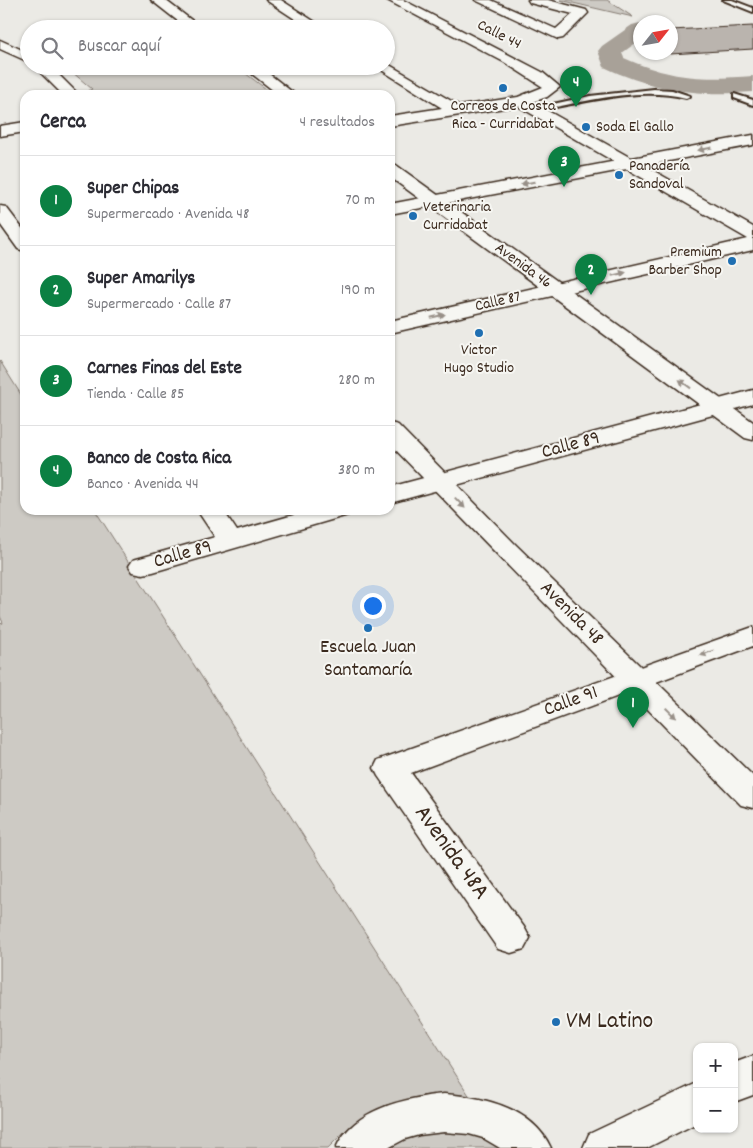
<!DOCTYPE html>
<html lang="es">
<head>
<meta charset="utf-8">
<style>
	body { margin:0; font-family:Dekko,sans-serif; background:#f7f7f7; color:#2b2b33 }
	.controls { position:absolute; right:15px; bottom:15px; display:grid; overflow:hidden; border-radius:10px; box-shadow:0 1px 4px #0004 }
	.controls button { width:45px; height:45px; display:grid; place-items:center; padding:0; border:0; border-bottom:1px solid #e1e1e2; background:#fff; color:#2b2b33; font:25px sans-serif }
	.compass { position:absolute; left:633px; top:15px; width:45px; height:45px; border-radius:50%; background:#fff; box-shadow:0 1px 4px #0004; rotate:59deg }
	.you { position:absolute; left:372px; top:605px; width:18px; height:18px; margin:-12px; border:4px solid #fff; border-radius:50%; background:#1a73e8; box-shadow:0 0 0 8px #1a73e833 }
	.badge { display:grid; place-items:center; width:32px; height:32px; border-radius:50%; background:#0b8043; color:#fff; font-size:16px; font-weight:700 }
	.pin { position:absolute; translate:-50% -41px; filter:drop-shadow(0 1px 2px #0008) }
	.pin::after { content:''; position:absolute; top:26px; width:18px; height:15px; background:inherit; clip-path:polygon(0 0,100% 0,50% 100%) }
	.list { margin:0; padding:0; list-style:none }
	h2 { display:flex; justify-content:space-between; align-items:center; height:65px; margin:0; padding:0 20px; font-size:21px }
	h2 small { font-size:16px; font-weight:400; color:#7c7c81 }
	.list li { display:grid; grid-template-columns:32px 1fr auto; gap:15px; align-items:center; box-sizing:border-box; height:90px; padding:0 20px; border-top:1px solid #e1e1e2 }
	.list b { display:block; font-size:19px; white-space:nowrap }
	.list p { margin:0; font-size:16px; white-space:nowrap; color:#7c7c81 }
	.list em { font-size:16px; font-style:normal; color:#7c7c81 }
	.icon { flex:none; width:28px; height:28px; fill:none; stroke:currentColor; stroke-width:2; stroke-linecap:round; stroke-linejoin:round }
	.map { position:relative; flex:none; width:753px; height:1148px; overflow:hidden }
	.search { position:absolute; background:#fff; box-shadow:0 1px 4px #0004; left:20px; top:20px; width:375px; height:55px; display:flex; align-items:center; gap:12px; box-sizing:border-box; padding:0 18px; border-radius:28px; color:#7c7c81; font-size:19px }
	.panel { position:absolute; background:#fff; box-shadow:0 1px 4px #0004; left:20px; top:90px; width:375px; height:425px; border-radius:15px }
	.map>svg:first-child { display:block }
	.green { fill:#cdcac4; stroke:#847a71 }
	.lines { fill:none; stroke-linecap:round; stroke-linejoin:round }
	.river { fill:#a8a198; fill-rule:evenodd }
	.building { fill:#bab4ae; stroke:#3b2a1e }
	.service-casing { stroke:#3b2a1e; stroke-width:4 }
	.minor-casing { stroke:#3b2a1e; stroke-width:3 }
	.tertiary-casing { stroke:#3b2a1e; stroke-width:3 }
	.secondary-casing { stroke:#3b2a1e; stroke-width:3 }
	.service { fill:#f6f6f2; fill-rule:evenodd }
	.minor { fill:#f6f6f2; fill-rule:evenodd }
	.tertiary { fill:#f6f6f2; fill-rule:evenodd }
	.secondary { fill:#f6f6f2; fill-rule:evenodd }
	.oneway { fill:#989088 }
	.poi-dot { fill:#1f6fb2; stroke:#f6f6f2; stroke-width:2 }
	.labels { text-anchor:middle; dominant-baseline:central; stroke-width:4; stroke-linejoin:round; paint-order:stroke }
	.far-street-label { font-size:16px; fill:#3b2a1e; stroke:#f6f6f2 }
	.far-poi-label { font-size:16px; fill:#3b2a1e; stroke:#f6f6f2; text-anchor:start }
	.street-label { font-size:20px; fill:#3b2a1e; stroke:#f6f6f2 }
	.poi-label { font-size:20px; fill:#3b2a1e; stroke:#f6f6f2 }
	.near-street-label { font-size:24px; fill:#3b2a1e; stroke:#f6f6f2 }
	.near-poi-label { font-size:24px; fill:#3b2a1e; stroke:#f6f6f2; text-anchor:start }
</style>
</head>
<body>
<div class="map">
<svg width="753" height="1148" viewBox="0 0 753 1148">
	<rect width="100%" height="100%" fill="#ebeae5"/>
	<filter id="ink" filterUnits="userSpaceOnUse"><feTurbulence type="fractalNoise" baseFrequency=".02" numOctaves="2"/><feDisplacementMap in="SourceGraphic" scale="10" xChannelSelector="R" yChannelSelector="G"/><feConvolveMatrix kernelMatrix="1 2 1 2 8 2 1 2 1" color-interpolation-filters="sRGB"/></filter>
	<g filter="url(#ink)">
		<path class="green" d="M560,0H607L633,17Z
			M65,66H219L227,72L241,70L274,95H92L88,91L92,89Z
			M0,361L25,401V510H95L472,1100L432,1094L386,1105L346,1130L328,1148H0V624L3,623L0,616Z
			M435,1129C459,1130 484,1132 504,1148H385L405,1136Z"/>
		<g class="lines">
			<path class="river" d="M640,23V40L622,53L624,58C672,79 702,80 753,76V92C696,96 656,91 604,67L598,51L602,46L632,25Z"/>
		</g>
		<path class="building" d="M753,26V49L670,54V30Z"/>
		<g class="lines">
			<g class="service-casing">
				<path id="service" d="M723,0H732L753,8V12Z
					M654,89L672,90L690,96L686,98C637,86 583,103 534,111L530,109L590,96Z
					M734,94L753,100V105L734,98Z"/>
			</g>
			<g class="minor-casing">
				<path id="minor" d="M151,0H165L203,29H188Z
					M266,0H281L326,29H310Z
					M387,0H403L542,72L560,87L547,97L532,102L753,227V250L390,333V321L748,239L518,106L390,126V116L442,108L375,66H386V63L460,106L518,97L543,87L504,62Z
					M475,0H491L556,29L573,14L530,3L528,0H548L586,10L588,13L563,38L558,39Z
					M242,66H259L296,95H279Z
					M25,122V132L0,136V126Z
					M0,206L6,207L25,232V251L18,249L0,224Z
					M753,390V404L390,503V487Z
					M197,510H223L237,531L311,510H352L348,515L153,572L143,574L133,572L129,566L133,560L215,537Z
					M753,627V646L411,773L524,927L530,938L524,949L511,953L498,949L378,776L374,768L378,760Z"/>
			</g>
			<g class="tertiary-casing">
				<path id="tertiary" d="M0,40L29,53V62L0,49Z
					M34,66H50L79,95H63Z
					M390,164L396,165L753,422V440L745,438L390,177Z"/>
			</g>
			<g class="secondary-casing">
				<path id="secondary" d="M753,135V145L390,214V204Z
					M390,423L398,425L515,544L753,776V808L741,805L390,444Z
					M753,1056V1095L734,1102V1063Z
					M697,1083V1123L647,1148H583L589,1134Z
					M444,1094C484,1097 533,1108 551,1148H500L483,1138L469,1134L444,1132L419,1135L405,1139L388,1148H336C353,1109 405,1098 444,1094Z"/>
			</g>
			<use href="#service" class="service"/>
			<use href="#minor" class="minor"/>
			<use href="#tertiary" class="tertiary"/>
			<use href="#secondary" class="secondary"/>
		</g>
		<defs><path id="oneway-solid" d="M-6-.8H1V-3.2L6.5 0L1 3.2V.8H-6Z" transform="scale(1.25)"/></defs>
		<g class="oneway">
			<use href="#oneway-solid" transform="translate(705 149) rotate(169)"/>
			<use href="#oneway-solid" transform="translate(528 183) rotate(169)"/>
			<use href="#oneway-solid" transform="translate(619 274) rotate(-13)"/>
			<use href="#oneway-solid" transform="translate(438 316) rotate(-13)"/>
			<use href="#oneway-solid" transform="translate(685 384) rotate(-144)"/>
			<use href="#oneway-solid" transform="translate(460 503) rotate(46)"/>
			<use href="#oneway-solid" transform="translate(707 653) rotate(160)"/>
			<use href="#oneway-solid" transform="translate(671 713) rotate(45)"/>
		</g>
	</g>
	<g class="poi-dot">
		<circle cx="503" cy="88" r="5"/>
		<circle cx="586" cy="127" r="5"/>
		<circle cx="619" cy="175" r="5"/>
		<circle cx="413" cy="216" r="5"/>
		<circle cx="732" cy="261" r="5"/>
		<circle cx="479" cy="333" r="5"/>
		<circle cx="368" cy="628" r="5"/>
		<circle cx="556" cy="1022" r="5"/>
	</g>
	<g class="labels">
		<g class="far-street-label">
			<text transform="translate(499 35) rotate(27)">Calle 44</text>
			<text transform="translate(523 266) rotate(36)">Avenida 46</text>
			<text transform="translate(498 302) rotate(-13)">Calle 87</text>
		</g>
		<g class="far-poi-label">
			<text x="503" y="106" text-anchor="middle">Correos de Costa<tspan x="503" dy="18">Rica - Curridabat</tspan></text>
			<text x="596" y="127">Soda El Gallo</text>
			<text x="629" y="166">Panadería<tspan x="629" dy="18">Sandoval</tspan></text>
			<text x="423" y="207">Veterinaria<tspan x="423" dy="18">Curridabat</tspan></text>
			<text x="722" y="252" text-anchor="end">Premium<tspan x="722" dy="18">Barber Shop</tspan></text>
			<text x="479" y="350" text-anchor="middle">Victor<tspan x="479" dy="18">Hugo Studio</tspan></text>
		</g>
		<g class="street-label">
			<text transform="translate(571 446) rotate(-15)">Calle 89</text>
			<text transform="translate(183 555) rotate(-16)">Calle 89</text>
			<text transform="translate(571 614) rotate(45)">Avenida 48</text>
			<text transform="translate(571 702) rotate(-20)">Calle 91</text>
		</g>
		<g class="poi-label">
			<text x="368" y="648">Escuela Juan<tspan x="368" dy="23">Santamaría</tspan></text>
		</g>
		<g class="near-street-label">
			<text transform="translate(451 853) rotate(54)">Avenida 48A</text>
		</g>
		<g class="near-poi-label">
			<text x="566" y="1022">VM Latino</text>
		</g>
	</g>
</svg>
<div class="controls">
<button>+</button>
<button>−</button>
</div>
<svg class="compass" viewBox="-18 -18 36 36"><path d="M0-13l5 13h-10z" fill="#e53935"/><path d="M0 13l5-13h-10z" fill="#7c7c81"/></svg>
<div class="you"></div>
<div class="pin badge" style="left:633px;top:728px">1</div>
<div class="pin badge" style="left:591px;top:295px">2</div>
<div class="pin badge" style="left:564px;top:187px">3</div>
<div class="pin badge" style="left:576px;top:107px">4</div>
<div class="search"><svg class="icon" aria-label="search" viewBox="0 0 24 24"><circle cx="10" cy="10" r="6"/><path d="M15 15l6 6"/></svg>Buscar aquí</div>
<section class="panel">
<h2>Cerca<small>4 resultados</small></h2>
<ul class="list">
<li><span class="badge">1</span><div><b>Super Chipas</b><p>Supermercado · Avenida 48</p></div><em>70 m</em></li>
<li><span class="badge">2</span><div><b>Super Amarilys</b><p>Supermercado · Calle 87</p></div><em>190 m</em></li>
<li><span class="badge">3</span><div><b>Carnes Finas del Este</b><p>Tienda · Calle 85</p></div><em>280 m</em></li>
<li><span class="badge">4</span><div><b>Banco de Costa Rica</b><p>Banco · Avenida 44</p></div><em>380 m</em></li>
</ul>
</section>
</div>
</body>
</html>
